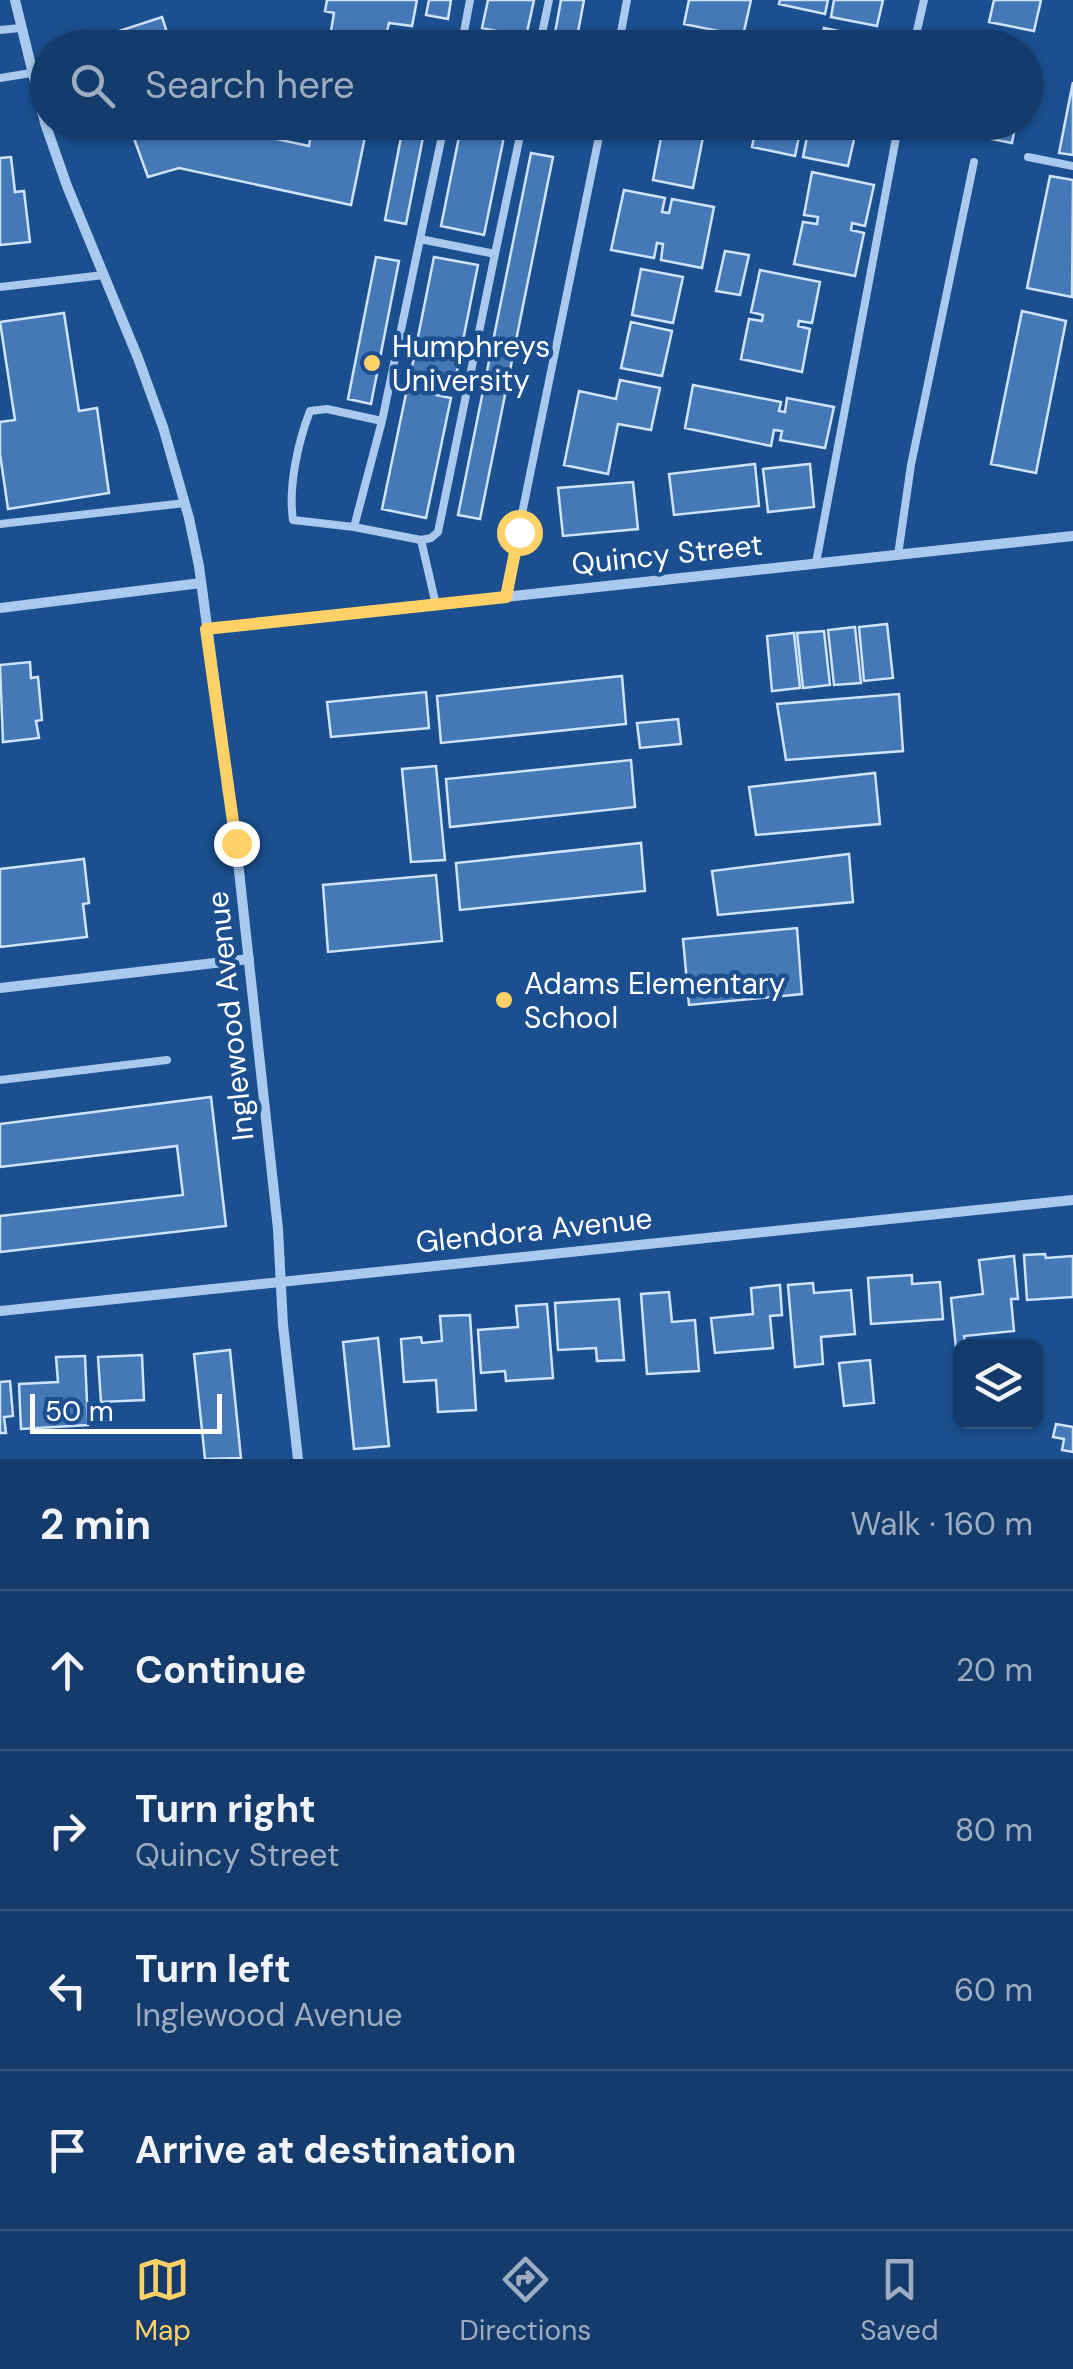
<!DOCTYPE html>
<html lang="en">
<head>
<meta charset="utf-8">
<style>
	body { margin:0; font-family:"DM Sans",sans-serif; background:#214673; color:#f1f3f6 }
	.controls { position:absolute; right:30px; bottom:30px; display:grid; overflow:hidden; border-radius:15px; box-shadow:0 2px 8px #0004 }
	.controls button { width:90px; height:90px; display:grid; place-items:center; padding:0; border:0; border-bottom:2px solid #33557e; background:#143b6b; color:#f1f3f6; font:50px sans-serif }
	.scale { position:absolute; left:30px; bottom:25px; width:192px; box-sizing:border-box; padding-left:10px; border:5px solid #fff; border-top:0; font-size:28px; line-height:35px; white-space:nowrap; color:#fff; -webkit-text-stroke:8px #1b4f8f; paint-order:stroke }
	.stop { position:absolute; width:30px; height:30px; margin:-22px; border:8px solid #ffd166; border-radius:50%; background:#fff }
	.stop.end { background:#ffd166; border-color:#fff; box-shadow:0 2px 10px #0008 }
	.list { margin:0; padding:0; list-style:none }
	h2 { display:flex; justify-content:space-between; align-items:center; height:130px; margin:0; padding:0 40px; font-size:42px }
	h2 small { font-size:32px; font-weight:400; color:#9dadc1 }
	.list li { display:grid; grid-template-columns:65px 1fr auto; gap:30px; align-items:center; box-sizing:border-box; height:160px; padding:0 40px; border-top:2px solid #33557e }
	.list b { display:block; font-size:38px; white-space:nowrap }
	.list p { margin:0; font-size:32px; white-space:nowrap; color:#9dadc1 }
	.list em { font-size:32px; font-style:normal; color:#9dadc1 }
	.icon { flex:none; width:55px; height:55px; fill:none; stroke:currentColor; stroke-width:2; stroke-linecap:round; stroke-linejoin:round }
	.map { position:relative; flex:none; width:1073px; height:1459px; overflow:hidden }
	.search { position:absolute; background:#143b6b; box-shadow:0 2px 8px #0004; left:30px; right:30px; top:30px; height:110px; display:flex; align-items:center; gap:25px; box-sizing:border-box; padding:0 35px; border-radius:55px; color:#9dadc1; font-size:38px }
	.sheet { height:770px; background:#143b6b }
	nav { display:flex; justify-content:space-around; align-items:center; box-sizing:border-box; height:140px; border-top:2px solid #33557e; background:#143b6b; font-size:28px; color:#9dadc1 }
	nav a { display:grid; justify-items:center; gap:5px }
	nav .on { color:#ffd166 }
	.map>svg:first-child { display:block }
	.building { fill:#4478b7; stroke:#cfe3fa; stroke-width:2.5 }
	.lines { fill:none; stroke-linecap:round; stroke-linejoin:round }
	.service { stroke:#a9c9ee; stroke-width:8 }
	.minor { stroke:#a9c9ee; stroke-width:10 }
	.route { stroke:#ffd166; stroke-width:12 }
	.poi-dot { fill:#ffd166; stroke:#1b4f8f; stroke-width:4 }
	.labels { text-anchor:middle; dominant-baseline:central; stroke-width:9; stroke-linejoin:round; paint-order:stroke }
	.poi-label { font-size:30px; fill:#fff; stroke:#1b4f8f; text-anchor:start }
	.street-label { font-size:30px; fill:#fff; stroke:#1b4f8f }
</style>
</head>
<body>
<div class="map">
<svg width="1073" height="1459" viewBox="0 0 1073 1459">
	<rect width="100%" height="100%" fill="#1b4f8f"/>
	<path class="building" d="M327,0H417L412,26L389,23L383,48L329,43L334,13L325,11Z
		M429,0H451L448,19L426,15Z
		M488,0H534L526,37L482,28Z
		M561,0H584L575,48L553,44Z
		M689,0H751L743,36L684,24Z
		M780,0H828L825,14L779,4Z
		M834,0H883L877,26L831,17Z
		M994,0H1041L1034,31L989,22Z
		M162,17L172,48H119L113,33Z
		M824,28L868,37L865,48H820Z
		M687,37L730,46L729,48H685Z
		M1073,82V155L1059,153Z
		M128,122H197L309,146L313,122H368L351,205L179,168L148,177Z
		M404,122H426L406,224L385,220Z
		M462,122H507L484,235L441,226Z
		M664,122H706L693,188L653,180Z
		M757,122H802L795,156L752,147Z
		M810,122L857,126L848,166L803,157Z
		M970,122H1016L1012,143L967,134Z
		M531,153L553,157L480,519L458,515Z
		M11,157L15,192L24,191L30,242L0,245V158Z
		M812,172L874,185L865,226L852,223L851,230L864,233L855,276L794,264L803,222L817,224L818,217L804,215Z
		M1050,176L1073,180L1072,297L1027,288Z
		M624,190L665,198L662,212L669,213L672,199L714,207L702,268L661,260L663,244L657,243L654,258L611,250Z
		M725,251L749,255L740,295L716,291Z
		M376,257L399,261L371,404L348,399Z
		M434,257L478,265L454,386L410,377Z
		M641,269L683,277L673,323L632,315Z
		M760,270L820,282L812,323L799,321L798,326L810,329L802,372L741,359L749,319L762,321L763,315L751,312Z
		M1022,311L1066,321L1036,473L991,464Z
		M64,313L79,411L97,408L109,493L8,509L0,454V422L15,420L0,322Z
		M631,322L672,331L662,376L621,368Z
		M620,380L660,388L651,430L618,424L608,474L564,465L579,391L616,399Z
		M693,385L781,402L779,411L785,412L787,398L834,407L825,448L780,440L782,431L774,430L771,446L685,428Z
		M407,389L451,398L426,518L382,509Z
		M755,464L759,506L674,515L669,474Z
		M810,464L814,507L768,512L763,469Z
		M633,482L638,529L563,536L558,488Z
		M887,624L893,678L864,681L859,627Z
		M855,627L861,683L834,685L828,630Z
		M824,631L830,685L803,688L797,633Z
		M794,633L800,688L772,691L767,636Z
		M30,662L31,678L38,677L42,720L36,721L39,738L3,742L0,665Z
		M622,676L626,724L441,743L437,696Z
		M426,692L429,728L331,737L327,702Z
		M899,694L903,751L786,760L777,704Z
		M678,719L681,744L640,748L637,723Z
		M631,760L635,807L450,827L446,779Z
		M436,766L445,860L411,862L402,769Z
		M875,773L880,824L756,835L749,787Z
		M641,843L645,891L460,910L456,863Z
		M849,854L853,902L718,915L712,871Z
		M84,859L89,903L83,904L87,937L0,947V869Z
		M436,875L442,941L328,952L323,885Z
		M797,928L802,994L689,1005L683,939Z
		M211,1097L226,1226L0,1252V1216L183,1195L177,1146L0,1167V1124Z
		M1045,1254L1046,1258L1073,1256V1297L1027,1300L1024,1255Z
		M1014,1256L1018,1299H1011L1014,1331L964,1336L966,1346L956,1348L951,1298L983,1294L979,1260Z
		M912,1275V1284L940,1282L943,1319L871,1324L868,1278Z
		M813,1283L814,1293L851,1290L855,1334L821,1337L823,1364L795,1367L788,1285Z
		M780,1285L782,1315L770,1316L773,1348L715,1353L711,1318L753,1314L751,1288Z
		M669,1292L672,1322L695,1320L699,1371L647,1374L641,1294Z
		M619,1299L624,1360L597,1361L596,1348L558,1350L555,1303Z
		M547,1304L553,1378L506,1381L505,1371L481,1373L478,1330L518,1327L516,1306Z
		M470,1315L476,1410L438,1412L436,1380L404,1382L401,1339L421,1337L422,1343L442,1341L440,1316Z
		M378,1338L389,1446L354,1449L343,1342Z
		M230,1350L241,1458L205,1459L194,1354Z
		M142,1355L144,1400L101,1402L98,1357Z
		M85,1356L88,1425L21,1429L19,1384L58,1382L56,1357Z
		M870,1360L874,1403L844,1406L839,1363Z
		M10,1381L13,1416L4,1417L6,1433H0V1382Z
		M1056,1424L1073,1427V1452L1062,1450L1064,1439L1053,1437Z"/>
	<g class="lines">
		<path class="service" d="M0,30L20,28
			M461,48L470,0
			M539,48L549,0
			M618,48L627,0
			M913,48L924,0
			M0,78L31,73
			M445,122L420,239L495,254L523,122
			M1028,157L1073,166
			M420,239L382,421L354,527L421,540L431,538L438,532L495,254
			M0,287L104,275
			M0,524L185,503
			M354,527L293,520C288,487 298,442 310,411L327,409L382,421
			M421,540L436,605
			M898,555L911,465L974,162
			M816,563L899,122
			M505,597L602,122
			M0,1080L167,1060"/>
		<path class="minor" d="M15,0L45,123L67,186L138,358L163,427L189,518L199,566L236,843L278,1229L283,1325L298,1459
			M0,608L201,583
			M206,629L1073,536
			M0,988L249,959
			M0,1311L1073,1200"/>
	</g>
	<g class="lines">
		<path class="route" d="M236,843L206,629L506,597L519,532"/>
	</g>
	<g class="poi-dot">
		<circle cx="372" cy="363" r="10"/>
		<circle cx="504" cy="1000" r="10"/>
	</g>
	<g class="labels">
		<g class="poi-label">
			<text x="392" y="346">Humphreys<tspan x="392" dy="34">University</tspan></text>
			<text x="524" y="983">Adams Elementary<tspan x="524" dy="34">School</tspan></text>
		</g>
		<g class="street-label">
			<text transform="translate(667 554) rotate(-6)">Quincy Street</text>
			<text transform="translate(230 1016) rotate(-96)">Inglewood Avenue</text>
			<text transform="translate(534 1230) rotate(-6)">Glendora Avenue</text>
		</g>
	</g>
</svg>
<div class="controls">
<button><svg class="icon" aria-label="layers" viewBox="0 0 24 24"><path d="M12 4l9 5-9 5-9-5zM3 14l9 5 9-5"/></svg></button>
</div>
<div class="scale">50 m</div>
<div class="stop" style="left:519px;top:532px"></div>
<div class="stop end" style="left:236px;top:843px"></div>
<div class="search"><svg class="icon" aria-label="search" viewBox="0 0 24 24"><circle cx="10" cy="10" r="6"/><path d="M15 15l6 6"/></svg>Search here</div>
</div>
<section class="sheet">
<h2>2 min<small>Walk · 160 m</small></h2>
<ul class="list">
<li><svg class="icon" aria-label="ahead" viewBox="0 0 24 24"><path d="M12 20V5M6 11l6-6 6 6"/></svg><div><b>Continue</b></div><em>20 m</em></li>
<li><svg class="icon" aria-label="right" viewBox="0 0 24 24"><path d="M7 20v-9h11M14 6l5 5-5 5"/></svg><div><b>Turn right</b><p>Quincy Street</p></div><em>80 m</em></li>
<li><svg class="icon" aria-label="left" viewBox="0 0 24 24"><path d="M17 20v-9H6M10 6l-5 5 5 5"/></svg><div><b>Turn left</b><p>Inglewood Avenue</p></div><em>60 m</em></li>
<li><svg class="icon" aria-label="arrive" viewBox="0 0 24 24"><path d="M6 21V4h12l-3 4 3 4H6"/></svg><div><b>Arrive at destination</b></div></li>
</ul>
</section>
<nav>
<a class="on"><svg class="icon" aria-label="map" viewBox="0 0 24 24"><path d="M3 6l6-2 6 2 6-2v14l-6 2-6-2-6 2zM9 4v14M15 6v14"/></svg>Map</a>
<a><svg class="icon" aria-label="directions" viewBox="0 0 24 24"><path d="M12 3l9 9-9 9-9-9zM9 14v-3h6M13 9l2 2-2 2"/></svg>Directions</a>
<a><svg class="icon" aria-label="saved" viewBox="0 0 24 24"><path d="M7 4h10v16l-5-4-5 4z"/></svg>Saved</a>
</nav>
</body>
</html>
